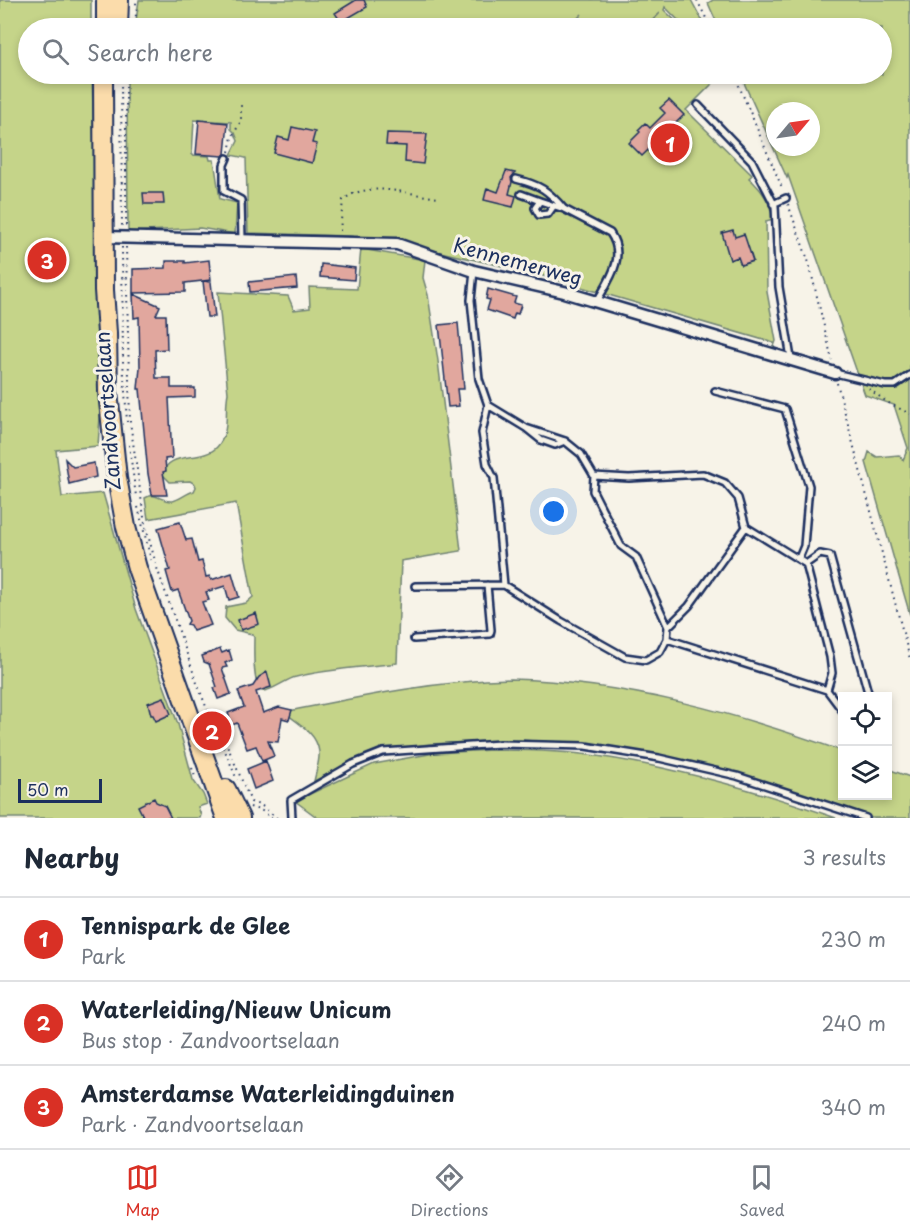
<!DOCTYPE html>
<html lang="en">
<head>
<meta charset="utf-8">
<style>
	body { margin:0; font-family:"Playpen Sans",sans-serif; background:#f2f2f3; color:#1f2937 }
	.controls { position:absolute; right:18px; bottom:18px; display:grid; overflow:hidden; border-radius:0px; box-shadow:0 3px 9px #0003 }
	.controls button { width:54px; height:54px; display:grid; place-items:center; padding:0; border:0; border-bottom:2px solid #e0e1e3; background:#fff; color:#1f2937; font:30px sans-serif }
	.compass { position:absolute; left:766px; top:102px; width:54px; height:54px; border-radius:50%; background:#fff; box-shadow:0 3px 9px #0003; rotate:61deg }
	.scale { position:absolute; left:18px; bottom:15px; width:84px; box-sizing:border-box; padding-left:6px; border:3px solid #1b2f5e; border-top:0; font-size:16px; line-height:21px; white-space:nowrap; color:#1b2f5e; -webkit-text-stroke:4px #f7f3e8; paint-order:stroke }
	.you { position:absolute; left:554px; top:512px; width:21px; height:21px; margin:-15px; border:4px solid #fff; border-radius:50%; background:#1a73e8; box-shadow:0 0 0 9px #1a73e833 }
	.badge { display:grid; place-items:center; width:39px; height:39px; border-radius:50%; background:#d93025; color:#fff; font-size:20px; font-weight:700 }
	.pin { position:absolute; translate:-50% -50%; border:3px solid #fff; box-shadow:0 2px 6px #0006 }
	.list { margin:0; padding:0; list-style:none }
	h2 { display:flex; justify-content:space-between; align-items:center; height:78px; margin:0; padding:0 24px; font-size:26px }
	h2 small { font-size:20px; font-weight:400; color:#747a83 }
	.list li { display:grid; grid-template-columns:39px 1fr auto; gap:18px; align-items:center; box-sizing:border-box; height:84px; padding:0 24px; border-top:2px solid #e0e1e3 }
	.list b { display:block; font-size:22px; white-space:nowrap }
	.list p { margin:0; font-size:20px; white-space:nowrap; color:#747a83 }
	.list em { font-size:20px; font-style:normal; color:#747a83 }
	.icon { flex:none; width:33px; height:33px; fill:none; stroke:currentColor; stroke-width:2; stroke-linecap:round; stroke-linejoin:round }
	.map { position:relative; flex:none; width:910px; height:818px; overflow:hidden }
	.search { position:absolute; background:#fff; box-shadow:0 3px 9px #0003; left:18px; right:18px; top:18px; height:66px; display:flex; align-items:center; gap:15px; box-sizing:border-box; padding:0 21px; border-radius:33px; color:#747a83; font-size:22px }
	.sheet { height:330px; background:#fff }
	nav { display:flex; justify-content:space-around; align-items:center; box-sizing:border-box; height:84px; border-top:2px solid #e0e1e3; background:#fff; font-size:16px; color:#747a83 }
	nav a { display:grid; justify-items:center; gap:3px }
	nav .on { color:#d93025 }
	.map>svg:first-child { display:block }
	.green { fill:#c5d489; stroke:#708274; stroke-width:1.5; fill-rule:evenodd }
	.building { fill:#e1a79e; stroke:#1b2f5e; stroke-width:1.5 }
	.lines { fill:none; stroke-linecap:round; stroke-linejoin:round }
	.lane-casing { stroke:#1b2f5e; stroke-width:10 }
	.street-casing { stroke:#1b2f5e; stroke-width:15 }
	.primary-casing { stroke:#1b2f5e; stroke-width:22 }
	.path { stroke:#1b2f5e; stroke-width:2; stroke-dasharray:1.5 4.5; stroke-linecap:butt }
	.lane { stroke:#f7f3e8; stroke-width:5 }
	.street { stroke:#f7f3e8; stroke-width:10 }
	.primary { stroke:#fbdcab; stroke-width:18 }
	.labels { text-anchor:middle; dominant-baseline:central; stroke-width:6; stroke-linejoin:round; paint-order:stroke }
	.street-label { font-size:20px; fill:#1b2f5e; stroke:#f7f3e8 }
</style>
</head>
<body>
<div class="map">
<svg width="910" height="818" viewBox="0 0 910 818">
	<rect width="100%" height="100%" fill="#f7f3e8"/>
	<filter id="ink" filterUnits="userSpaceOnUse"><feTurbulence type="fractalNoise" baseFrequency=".0167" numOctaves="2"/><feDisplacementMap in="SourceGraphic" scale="12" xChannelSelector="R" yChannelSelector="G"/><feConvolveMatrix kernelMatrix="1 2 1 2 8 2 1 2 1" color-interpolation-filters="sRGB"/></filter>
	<g filter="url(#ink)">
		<path class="green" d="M0,0H91V28H28V74H92L101,401L98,446L56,450L62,497L103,493L136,609L178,724L193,780L203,794L207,804L198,807L201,815L200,818H0Z
			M139,0H691L706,28H686L665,7L664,10L683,28H646L660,13L644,28H569L582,14L567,28H135Z
			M713,0H910V615L866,462L869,452L877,457L899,455L903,460L908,448L894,405L865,395L788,175L787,178L740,74H882V28H719L708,3ZM775,111H811V147H775Z
			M127,74H722L686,110L752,175L749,178C762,190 770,201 773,219L766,221L767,292L776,341L773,349L774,343L533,273L418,247L350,236L248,233L246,158L231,155L238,141L235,133L231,129V122L194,120L192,155L209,156L210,160H214L220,199L237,203L235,234L200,228L128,232Z
			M361,249L425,260L423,278L428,295L438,361L461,551L401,561L397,663C366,667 326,669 296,677C288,678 269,693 262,691C252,687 254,647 254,637L252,634L235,630L225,618L226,607L246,603L253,597L236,503L148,519L145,498C156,491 161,502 172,501C180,500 186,493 194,491L196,487L195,484L190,481L170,482L163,475C166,450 202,463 217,447C231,432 224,411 228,393L218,292L288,296L294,310L310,308L309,287L357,289Z
			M511,679C625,682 736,713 842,751V796H888V769L910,777V818H867L730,774L615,750L524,740L429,744L400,748L356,760L314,781C316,772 320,760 319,752C317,733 298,723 284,712C359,697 434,681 511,679Z
			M492,750C527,750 563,751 597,756C678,768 759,791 836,818H318L295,801L374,764L435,753Z"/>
		<path class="building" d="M356,0H364L367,7L341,22L335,13Z
			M669,100L684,115L642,156L629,143L640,132L638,130L645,123L650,128L665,113L660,108Z
			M199,120L228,123L225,154L223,156L196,154Z
			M292,127L315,132L312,143L317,144L312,163L274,153L278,137L289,140Z
			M387,133L427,134L423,164L405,162L406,146L386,145Z
			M506,171L515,173L511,178L512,182L509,194L516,196L513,207L484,200L487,188L498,192Z
			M143,193H163L164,204H144Z
			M733,230L735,237L744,234L753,261L741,265L738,257L730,260L722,233Z
			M209,260L211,280L185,283V292L133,293V269L166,268V261H185V263Z
			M321,264L355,268L354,280L320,277Z
			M296,277L297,288L250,292L249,282Z
			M203,281L211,282L215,317H207Z
			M488,289L516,297L514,303L521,305L518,314L515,313L513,319L487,310L490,300L486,299Z
			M133,294L160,306L156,315H166L167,349L155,350L156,378H171V388H195V397L169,398L172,458L165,459L166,471L163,472L167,495H152L148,474L140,389H138L140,367L139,317L134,318Z
			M458,323L464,389H457L459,406L448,407L439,325Z
			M65,459L73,467L94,463L96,477L69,484Z
			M180,522L186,540L192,539L198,562L202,561L206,577L210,576L211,580L232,573L239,597L229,600L225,586L206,592L209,600L202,602L211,625L193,631L190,625L187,624L189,621L178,590L172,592L166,571L170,570L158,528Z
			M256,613L259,624L241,630L238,620Z
			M220,649L222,653L229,650L232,660L225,663L227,667L222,668L231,694L218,699L214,688L217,687L209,664L204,662L202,656Z
			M267,672L271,687L256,692L263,713L279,707L292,710L289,720L282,718L278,742L268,741L274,756L262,761L256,746L247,749L237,723L232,725L228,713L244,707L238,691L253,686L259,677Z
			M164,697L171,714L156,721L153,715H151L148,703Z
			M266,761L273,781L254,789L247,769Z
			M154,798L156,802L165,806L171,818H144L138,806Z"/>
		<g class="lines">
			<g class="lane-casing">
				<path id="lane" d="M698,105L752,161L775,206L779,287L791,358
					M227,158L224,165V191L241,200L242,239
					M516,179C540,185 548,190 564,209L540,201
					M521,194L540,201L535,208L539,215L548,214L553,207
					M773,204L786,198
					M564,209L610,233C627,257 609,280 597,301
					M474,271L471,300L479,379L488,405L482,433L487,464L494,478L504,585
					M835,373L885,385H895L910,375
					M715,391L785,409L809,486L804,546L799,558
					M488,405L526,428L541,440L555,445L565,441
					M526,428L565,441L581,454L594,476L593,491L621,546L636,557L668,627
					M594,476L629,478L703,474L725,483L738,498L746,527L806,564L830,657L832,673L827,690
					M806,564L820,554L830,556L869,696
					M415,586L504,585L561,621L625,657L646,660L660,652L667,639L668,627L689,606L746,527
					M414,639L490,634L491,630L487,585
					M667,639L827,690L842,710
					M292,818L291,800L353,764L383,752L500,744L585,746L659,758L737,776L866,818"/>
			</g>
			<g class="street-casing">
				<path id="street" d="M104,237L397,244L474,271L564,292L835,373"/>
			</g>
			<g class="primary-casing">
				<path id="primary" d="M106,28V0
					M118,28L119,0
					M103,74L104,290L107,333L108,392L117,478L126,527L137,568L226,818
					M226,789L240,818"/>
			</g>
			<path class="path" d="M697,0L711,28
				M133,28L136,15V0
				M121,74L122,227
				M126,74V227
				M734,74L783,190
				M229,152L232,137L241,121V104
				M788,204L809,263L832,360
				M340,231L343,200C367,180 409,194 438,198
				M122,247L123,361L127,422
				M126,247L130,422L145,524L157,568L197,683L207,709L227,745L251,802L262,806L277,818
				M837,383L910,659
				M869,389L887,402L910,414
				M129,445L136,496
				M138,507L151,560
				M206,715L227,755L237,780
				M192,768L196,779
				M250,807L262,811L272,818"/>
			<use href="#lane" class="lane"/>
			<use href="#street" class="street"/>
			<use href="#primary" class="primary"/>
		</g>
	</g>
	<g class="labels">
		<g class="street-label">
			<text transform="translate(518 261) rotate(15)">Kennemerweg</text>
			<text transform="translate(107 411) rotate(-94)">Zandvoortselaan</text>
		</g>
	</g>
</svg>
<div class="controls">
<button><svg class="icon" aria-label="locate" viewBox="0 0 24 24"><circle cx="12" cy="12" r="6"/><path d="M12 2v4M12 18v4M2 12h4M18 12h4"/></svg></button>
<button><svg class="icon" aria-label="layers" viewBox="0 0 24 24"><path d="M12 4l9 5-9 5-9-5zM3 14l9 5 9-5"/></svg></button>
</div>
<svg class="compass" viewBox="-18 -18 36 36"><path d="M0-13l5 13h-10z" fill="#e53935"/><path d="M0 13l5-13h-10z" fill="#747a83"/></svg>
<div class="scale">50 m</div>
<div class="you"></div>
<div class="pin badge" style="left:670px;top:143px">1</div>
<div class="pin badge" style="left:212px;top:731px">2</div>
<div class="pin badge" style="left:47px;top:260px">3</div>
<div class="search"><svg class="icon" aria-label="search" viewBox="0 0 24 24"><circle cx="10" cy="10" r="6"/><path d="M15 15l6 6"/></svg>Search here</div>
</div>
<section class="sheet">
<h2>Nearby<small>3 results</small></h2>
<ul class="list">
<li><span class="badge">1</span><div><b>Tennispark de Glee</b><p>Park</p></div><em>230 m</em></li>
<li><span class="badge">2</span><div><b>Waterleiding/Nieuw Unicum</b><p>Bus stop · Zandvoortselaan</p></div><em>240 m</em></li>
<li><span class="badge">3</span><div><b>Amsterdamse Waterleidingduinen</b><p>Park · Zandvoortselaan</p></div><em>340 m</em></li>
</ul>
</section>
<nav>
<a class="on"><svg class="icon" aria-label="map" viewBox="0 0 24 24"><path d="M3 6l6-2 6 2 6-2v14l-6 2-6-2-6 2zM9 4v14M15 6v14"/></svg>Map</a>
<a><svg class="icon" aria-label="directions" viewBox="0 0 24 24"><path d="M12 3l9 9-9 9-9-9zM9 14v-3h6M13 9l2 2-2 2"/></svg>Directions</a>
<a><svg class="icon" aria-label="saved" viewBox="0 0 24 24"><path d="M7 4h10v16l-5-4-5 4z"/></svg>Saved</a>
</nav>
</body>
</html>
